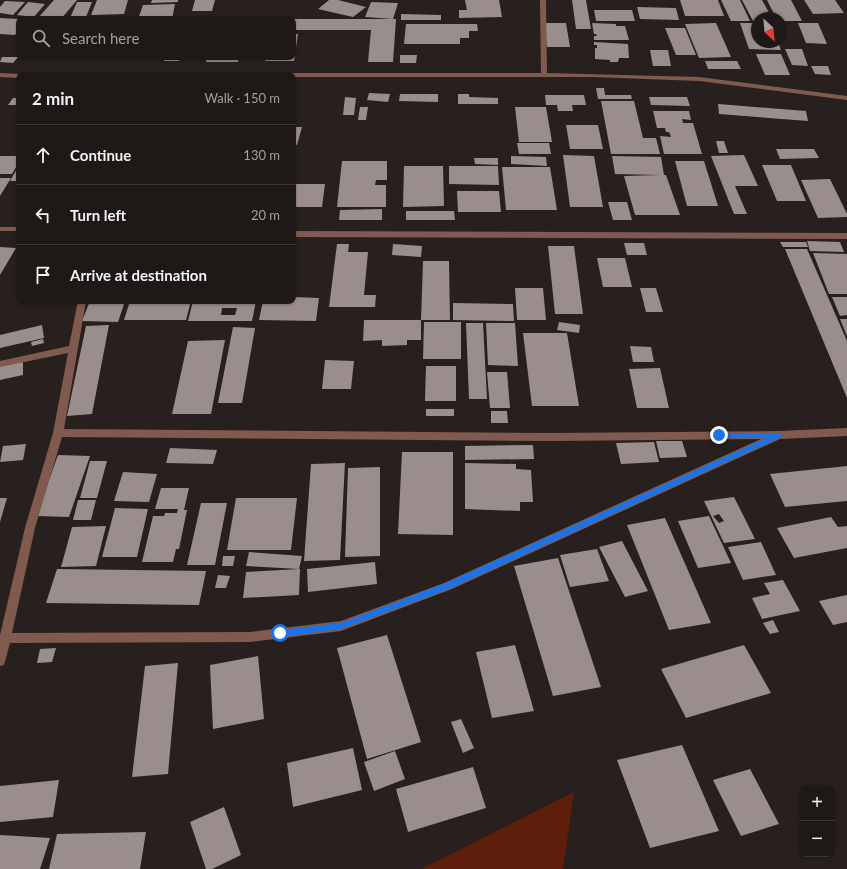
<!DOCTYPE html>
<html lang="en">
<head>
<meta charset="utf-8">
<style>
	body { margin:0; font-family:Lato,sans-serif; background:#26211f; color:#f1f3f6 }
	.controls { position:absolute; right:12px; bottom:12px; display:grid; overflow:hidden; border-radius:8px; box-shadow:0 1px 3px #0004 }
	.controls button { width:36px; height:36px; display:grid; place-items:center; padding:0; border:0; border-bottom:1px solid #3c3735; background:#1e1816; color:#f1f3f6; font:20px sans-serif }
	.compass { position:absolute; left:751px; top:12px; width:36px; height:36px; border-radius:50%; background:#1e1816; box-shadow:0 1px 3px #0004; rotate:154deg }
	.stop { position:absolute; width:12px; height:12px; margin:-9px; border:3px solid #1a73e8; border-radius:50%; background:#fff }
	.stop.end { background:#1a73e8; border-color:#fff; box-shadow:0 1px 4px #0008 }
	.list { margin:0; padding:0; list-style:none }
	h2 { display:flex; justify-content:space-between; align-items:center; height:52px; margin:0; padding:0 16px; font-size:17px }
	h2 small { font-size:13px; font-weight:400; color:#a1a0a1 }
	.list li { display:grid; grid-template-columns:26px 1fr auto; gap:12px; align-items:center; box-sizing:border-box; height:60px; padding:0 16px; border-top:1px solid #3c3735 }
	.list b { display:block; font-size:15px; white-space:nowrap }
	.list em { font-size:13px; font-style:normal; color:#a1a0a1 }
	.icon { flex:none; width:22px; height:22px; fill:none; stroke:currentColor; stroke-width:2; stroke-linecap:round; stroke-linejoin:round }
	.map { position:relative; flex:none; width:847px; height:869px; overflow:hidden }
	.search { position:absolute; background:#1e1816; box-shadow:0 1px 3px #0004; left:16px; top:16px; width:280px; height:44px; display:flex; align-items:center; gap:10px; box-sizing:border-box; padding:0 14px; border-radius:8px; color:#a1a0a1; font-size:15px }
	.panel { position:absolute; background:#1e1816; box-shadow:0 1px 3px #0004; left:16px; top:72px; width:280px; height:232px; border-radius:8px }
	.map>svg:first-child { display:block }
	.green { fill:#5f1d0b }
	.building { fill:#998e8b; fill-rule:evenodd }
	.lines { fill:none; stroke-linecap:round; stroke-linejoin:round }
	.minor { fill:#815a4f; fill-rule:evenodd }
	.route { fill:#1a73e8 }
</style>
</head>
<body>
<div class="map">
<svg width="847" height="869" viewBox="0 0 847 869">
	<rect width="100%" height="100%" fill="#28201e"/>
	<path class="green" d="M574,792L563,869H421Z"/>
	<path class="building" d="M54,0H77L61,19L38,18Z
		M97,0H128L124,14L91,15Z
		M152,0H178V2L151,3Z
		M195,0H215L212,11H192Z
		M329,0H338L366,7L353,17L318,9Z
		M465,0H499L502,17L459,18V10H467Z
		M572,0H586L591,29H576Z
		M680,0H718L724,16H685Z
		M721,0H740L750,21H731Z
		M742,0H762L772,18H757V21H753Z
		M767,0H791L802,21H781V18H776Z
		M804,0H835L844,13L813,14Z
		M5,1L25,2L13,15L0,13V7Z
		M28,2L45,4L34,17L17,15Z
		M77,2H92L86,17L70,18Z
		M371,2L398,3L393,19L365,17Z
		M175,4L172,19H138L143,5Z
		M637,7L676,8L679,20L640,19Z
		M594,10H632L635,21H596Z
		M401,14L441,15V20H401Z
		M0,18L19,19V30L15,35L0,34Z
		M293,19H396L393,62H368L371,30H293Z
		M544,23H566L570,47H547Z
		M592,23L616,24V26H625L629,40H594V36H597L596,34H594Z
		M716,23L731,57L699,58L685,24Z
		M740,23H757V42H778L781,50L749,49Z
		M798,23H818L827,44L806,43Z
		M406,24H477L478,31H469V38H460V44H404Z
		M665,28H685L696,55H676Z
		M293,34H298L294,61H265L266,57H293Z
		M594,42L628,44L629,58H619L618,62H610V60L595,59V48H597V45H594Z
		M785,49H802L808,66L792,65Z
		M650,50H668L671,66H653Z
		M756,54H781L790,75H765Z
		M400,55H417L416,63H400Z
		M2,57H18L13,63L0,62Z
		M87,57H114L113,60H85Z
		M121,57H150L149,59H120Z
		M165,57H180L179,61H164Z
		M183,57H206L205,60H182Z
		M207,57H239L238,62H206Z
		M705,61H737L741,69H708Z
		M811,66H828L831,75L815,74Z
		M596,88H604L605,95H631L632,99H598Z
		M369,93L390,94L388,102L367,100Z
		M400,94H438V102L399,101Z
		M458,94H469V97L498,98V104H458Z
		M545,95H584L586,105H572L573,111H558L557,105H546Z
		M345,97L356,98L354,115H343Z
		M649,97H687L690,106L651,105Z
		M13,98H19V105H8Z
		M601,101H634L643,138H656L660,154H611Z
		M718,104L806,111L808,121L719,114Z
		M360,107H368L366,120H358Z
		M515,107H546L552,142H519Z
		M653,111H689L691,120L682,119L683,123H693L702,154H664L660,136L671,137L669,132H666L665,128H657Z
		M566,125H598L603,149H570Z
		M293,127H302L297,145L293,144Z
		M716,141H724L728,153H719Z
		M517,143H549L551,154H519Z
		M776,149H814L819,158L780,159Z
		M563,155L594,156L603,207H570Z
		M744,155L758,186H735L747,214H734L711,156Z
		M0,156H19V162L12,174H0Z
		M511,156L546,157L547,166L511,164Z
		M612,156L661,157L664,175H666L680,215H635L624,176L660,175L615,174Z
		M474,158H498V165L475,164Z
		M342,161H387V180H376L375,185H386V207H337Z
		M675,161H704L718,206H687Z
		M19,165L17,172H19V181H10Z
		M762,165H791L806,201H777Z
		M404,166H443L444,206L403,207Z
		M449,166H498L499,185L449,184Z
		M502,167H550L557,210H506Z
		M0,178H11L0,196Z
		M830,179L847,214V217L818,218L801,180Z
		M293,184H325L322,207H293Z
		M457,191H499L501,212H458Z
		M608,202H627L632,220H613Z
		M382,209V220H339L340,210Z
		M406,211H454L455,220H406Z
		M807,241L840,242L844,252L810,251Z
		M780,242H806L808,247H783Z
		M624,243H644L647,255H627Z
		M337,244H349L348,252H368L364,295H376L375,307H329Z
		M393,244L422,246L421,257L392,255Z
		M548,246H574L583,314H555Z
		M0,247L16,248L0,275Z
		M785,249H807L847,341V398Z
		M813,253L847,254V294H829Z
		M597,258H625L632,287H603Z
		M423,261H449L450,320H421Z
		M515,288H543L546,320H517Z
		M640,288H656L663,312H646Z
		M293,297L319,298L316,321L259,320L263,301H293Z
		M832,297H847V315L840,316Z
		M90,301H99V304L105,303L106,301H125L118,322L82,321Z
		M130,301H191L186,320H124Z
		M193,301H256L252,321H188ZM222,308H237L235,315H221Z
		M453,303L513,304L514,321L453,320Z
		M840,319H847V336Z
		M364,320H421V340H407V345L382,346V340L363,341Z
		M424,322H461V359H423Z
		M559,322L580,325L579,333L557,330Z
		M466,323H483L487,399H469Z
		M486,323H515L518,366L488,365Z
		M42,325L44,338L0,348V335Z
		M109,325L92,414L67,416L86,326Z
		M233,327L255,328L242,403H218Z
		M523,333H567L579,406H532Z
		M43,339L44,343L32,346L31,342Z
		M225,340L211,414H172L188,341Z
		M630,346L651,347L654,362H633Z
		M325,360L354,361L351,389H322Z
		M23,362V375L0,380V366Z
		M426,366H456V401H425Z
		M660,368L669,408H637L629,369Z
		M487,372H507L510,408H490Z
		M426,409H454V416H426Z
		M491,411H507L508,423H491Z
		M656,441H682L687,457L660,458Z
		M654,442L659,462L621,464L616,443Z
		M26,444L23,460L0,462L3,446Z
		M533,445L534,459L465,460V446Z
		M170,448L217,450L213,464L166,463Z
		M402,452H453V535L398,534Z
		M58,455L90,456L69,517L36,516Z
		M90,461H107L97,498H80Z
		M345,463L340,560L304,561L311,464Z
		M465,463L516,464V469L531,470L533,502H520V511L465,509Z
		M847,466V501L785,507L770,474Z
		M380,467V556L345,557L348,468Z
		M123,472L157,474L149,502L114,501Z
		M161,488H189L184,510H187L179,549H176L173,562H142L153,516H164L165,513H177L178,509H155Z
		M734,497L755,539L724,543L704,501ZM719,514L724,521L719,523L713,516Z
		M0,498H7L0,522Z
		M236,498H297L291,550H227Z
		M78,500H96L91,520H73Z
		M201,503H227L215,565H187Z
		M115,508L148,509L137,557H102Z
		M709,516L731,563L698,568L678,521Z
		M831,517L838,527L847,526V548L794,558L777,528Z
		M665,518L711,623L669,630L627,525Z
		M106,526L96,566L61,567L72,527Z
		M622,541L648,591L625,597L599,547Z
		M761,542L776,575L743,580L728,547Z
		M597,549L609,581L570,587L560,555Z
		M249,552L302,556L299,569L246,566Z
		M223,556H235L233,566H222Z
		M558,558L601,687L553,696L514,566Z
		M375,562L377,584L308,592L307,569Z
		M57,569L206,571L199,605L46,603Z
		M300,569L299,595L243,598L246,572Z
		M218,575L230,576L226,588H215Z
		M783,580L800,611L762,619L752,598L770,594L764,583Z
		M847,595V622L833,625L819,601Z
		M773,620L779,632L770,634L763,623Z
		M387,635L421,742L367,759L337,648Z
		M515,645L534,711L492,718L476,652Z
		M744,645L771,693L686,718L661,669Z
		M56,648L52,662L37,663L40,649Z
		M258,656L264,719L213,729L210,665Z
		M178,663L168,774L132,777L145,666Z
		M461,719L474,748L463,753L451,722Z
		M682,745L719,831L650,848L617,760Z
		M353,748L362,790L293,807L287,763Z
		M395,751L405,779L374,791L364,762Z
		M473,767L486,808L408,832L396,789Z
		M750,769L779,824L741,836L713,780Z
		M59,780L53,817L0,822V786Z
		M224,807L241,855L212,869H206L190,822Z
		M146,832L140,869H49L57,834Z
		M0,835L50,838L40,869H0Z"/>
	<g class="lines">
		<path class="minor" d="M540,0H546L547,73L699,77L847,96V100L699,81L593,77H293V75H290L293,73H541Z
			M0,73L19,74L22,75H19V78L0,77Z
			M0,227H19V231H0Z
			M293,231L847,233V239L293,237Z
			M78,301H86L64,429L552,433L779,431L847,428V436L780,439L452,589L341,631L250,642L10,643L4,665L0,666V635L25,528L53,433L68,353L0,367V361L69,346ZM62,437L552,441L761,439L444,583L341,621L250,632L12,633L35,528Z"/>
	</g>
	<path class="route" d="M779,433H781V437L451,588L341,629L280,637L276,633L280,630L341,623L446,583L767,438H719L715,435L716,434Z"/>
</svg>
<div class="controls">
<button>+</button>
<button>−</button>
</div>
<svg class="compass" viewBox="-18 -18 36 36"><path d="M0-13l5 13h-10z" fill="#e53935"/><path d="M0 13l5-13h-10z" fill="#a1a0a1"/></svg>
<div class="stop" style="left:280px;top:633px"></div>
<div class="stop end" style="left:719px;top:435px"></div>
<div class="search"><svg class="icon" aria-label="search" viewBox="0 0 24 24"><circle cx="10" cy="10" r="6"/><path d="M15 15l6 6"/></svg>Search here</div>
<section class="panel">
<h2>2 min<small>Walk · 150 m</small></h2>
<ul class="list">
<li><svg class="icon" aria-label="ahead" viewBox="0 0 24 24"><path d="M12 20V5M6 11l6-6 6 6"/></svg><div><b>Continue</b></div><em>130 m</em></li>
<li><svg class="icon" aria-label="left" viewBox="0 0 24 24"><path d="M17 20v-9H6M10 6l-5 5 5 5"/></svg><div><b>Turn left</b></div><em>20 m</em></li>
<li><svg class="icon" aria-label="arrive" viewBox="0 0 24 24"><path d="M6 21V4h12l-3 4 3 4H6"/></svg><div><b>Arrive at destination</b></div></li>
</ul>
</section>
</div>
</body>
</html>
